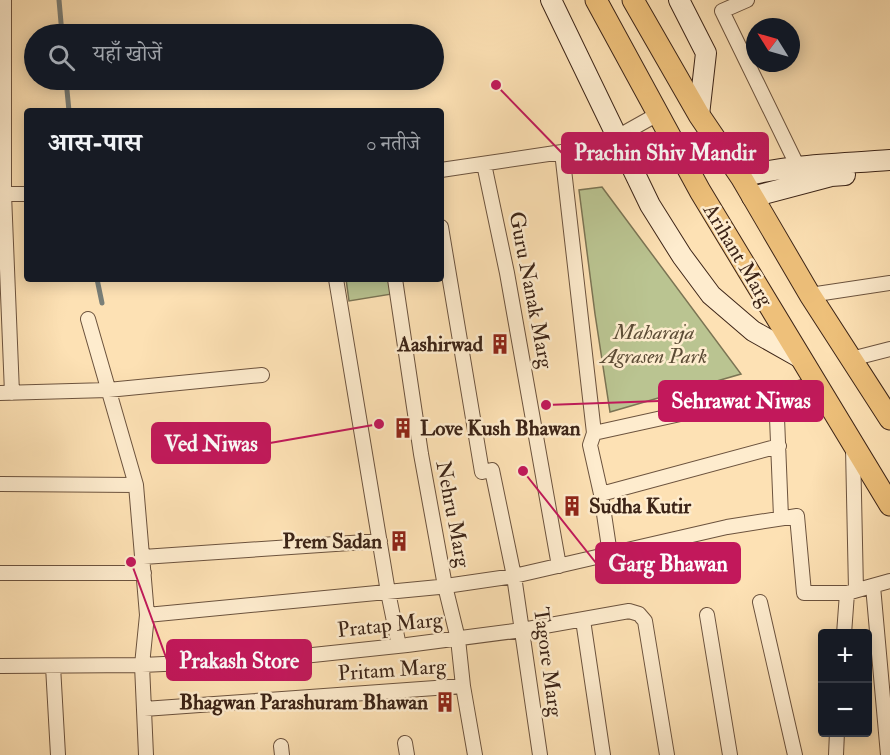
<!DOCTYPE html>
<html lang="hi">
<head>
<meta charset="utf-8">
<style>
	body { margin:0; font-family:"IM FELL Double Pica","Noto Serif Devanagari",serif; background:#20242c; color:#f1f3f6 }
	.controls { position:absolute; right:18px; bottom:18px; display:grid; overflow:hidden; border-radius:6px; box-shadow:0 3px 15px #0003 }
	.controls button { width:54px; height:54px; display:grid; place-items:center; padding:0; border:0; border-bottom:2px solid #363941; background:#171b24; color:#f1f3f6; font:30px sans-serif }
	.compass { position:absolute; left:746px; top:18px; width:54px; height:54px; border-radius:50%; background:#171b24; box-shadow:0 3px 15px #0003; rotate:307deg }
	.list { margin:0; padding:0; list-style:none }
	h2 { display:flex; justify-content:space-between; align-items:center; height:78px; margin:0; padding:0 24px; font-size:26px }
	h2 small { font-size:20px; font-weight:400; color:#9ea1a6 }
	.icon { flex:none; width:33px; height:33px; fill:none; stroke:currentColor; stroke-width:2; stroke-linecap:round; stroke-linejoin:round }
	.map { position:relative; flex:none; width:890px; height:755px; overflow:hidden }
	.search { position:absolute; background:#171b24; box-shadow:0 3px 15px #0003; left:24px; top:24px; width:420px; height:66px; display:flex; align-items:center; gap:15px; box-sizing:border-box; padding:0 21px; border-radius:33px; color:#9ea1a6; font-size:22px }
	.panel { position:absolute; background:#171b24; box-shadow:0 3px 15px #0003; left:24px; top:108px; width:420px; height:174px; border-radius:6px }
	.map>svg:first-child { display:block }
	.green { fill:#bac491; stroke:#7b7454; stroke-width:1.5 }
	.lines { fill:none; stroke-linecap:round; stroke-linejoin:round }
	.stream { stroke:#7a7f78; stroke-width:5 }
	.street-casing { stroke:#6c533e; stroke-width:16 }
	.secondary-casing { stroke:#3c2417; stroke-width:22 }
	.primary-casing { stroke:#3c2417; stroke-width:23 }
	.street { stroke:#feecce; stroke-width:14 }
	.secondary { stroke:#feecce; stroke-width:20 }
	.primary { stroke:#eec07a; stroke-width:21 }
	.labels { text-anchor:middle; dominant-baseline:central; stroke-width:5; stroke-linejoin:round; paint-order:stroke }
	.street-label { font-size:21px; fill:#3c2417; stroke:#feecce }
	.park-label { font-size:21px; font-style:italic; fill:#5c4c36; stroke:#feecce }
	.poi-label { font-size:21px; font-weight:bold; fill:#3c2417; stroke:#feecce; text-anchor:end }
	.leader { fill:none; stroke:#c2185b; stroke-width:2 }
	.callout-dot { fill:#c2185b; stroke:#feecce; stroke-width:2 }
	.callout { fill:#c2185b; stroke:#c2185b; stroke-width:2 }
	.callout-label { font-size:22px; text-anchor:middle; font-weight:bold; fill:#fff }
</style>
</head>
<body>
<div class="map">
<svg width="890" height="755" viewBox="0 0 890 755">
	<rect width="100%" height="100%" fill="#fde1b4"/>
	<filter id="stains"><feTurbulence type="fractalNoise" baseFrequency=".00333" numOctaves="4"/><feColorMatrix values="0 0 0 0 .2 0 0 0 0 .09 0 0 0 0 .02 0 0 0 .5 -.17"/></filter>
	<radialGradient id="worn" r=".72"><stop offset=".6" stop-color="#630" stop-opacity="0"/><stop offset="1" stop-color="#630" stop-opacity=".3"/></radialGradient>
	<path class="green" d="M602,187L741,374L610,412L595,314L579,190Z
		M346,279H389L392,294L349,301Z"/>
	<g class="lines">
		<path class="stream" d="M59,0L62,34
			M66,80L69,111
			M97,279L102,303"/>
		<g class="street-casing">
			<path id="street" d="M4,0V194L12,393
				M747,0L722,11L798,167
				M562,152L594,433L590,445L601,494L610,554
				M484,164L507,273L559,566
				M441,170L562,152L617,137L658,114
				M0,194H27
				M441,227L482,472L492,470L514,576L540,755
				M336,279L388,592L399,646
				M395,279L421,454L445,586L458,639L463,686L475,755
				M810,295L890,283
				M88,319L136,485L147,615L142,665L146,755
				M851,359L890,349
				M0,393L108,390L262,375
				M776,393L781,517
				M594,433L816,384
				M853,448L856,590
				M0,484L136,485
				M601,494L779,446
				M143,557L380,541
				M0,573H144
				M873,586L888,755
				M760,602L795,755
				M147,615L439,587L514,576L727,527L797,516L804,593H847L890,581
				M707,615L730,755
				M583,620L603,755
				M844,634L847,593
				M0,666L142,665L275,659L407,645L522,630L629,611L639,614L645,621L667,755
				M53,666L58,755
				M144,709L463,686
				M405,743L407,755
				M281,746L282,755
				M836,755L837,732"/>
		</g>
		<g class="secondary-casing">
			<path id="secondary" d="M551,0L650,205L682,256L711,295L753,331L799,357
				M679,0L706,53L699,115
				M741,177C789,164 840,164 890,160
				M752,197L831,176L845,175"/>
		</g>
		<g class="primary-casing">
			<path id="primary" d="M596,0L700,191L890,505
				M633,0L699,115L741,177L810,295L890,419"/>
		</g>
		<use href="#street" class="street"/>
		<use href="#secondary" class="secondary"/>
		<use href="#primary" class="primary"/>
	</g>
	<defs>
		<g id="building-bare" transform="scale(1.62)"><path d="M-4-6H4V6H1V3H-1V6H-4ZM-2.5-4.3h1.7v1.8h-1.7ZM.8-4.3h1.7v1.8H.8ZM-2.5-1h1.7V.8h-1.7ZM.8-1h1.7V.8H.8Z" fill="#8f2418" stroke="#feecce" stroke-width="2.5" paint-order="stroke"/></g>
	</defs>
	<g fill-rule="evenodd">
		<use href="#building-bare" x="500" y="344"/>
		<use href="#building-bare" x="403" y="428"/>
		<use href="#building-bare" x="572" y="506"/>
		<use href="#building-bare" x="399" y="541"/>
		<use href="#building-bare" x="445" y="702"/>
	</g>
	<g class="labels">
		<g class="street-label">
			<text transform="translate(738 255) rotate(59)">Arihant Marg</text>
			<text transform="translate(531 290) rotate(79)">Guru Nanak Marg</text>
			<text transform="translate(453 514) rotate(79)">Nehru Marg</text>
			<text transform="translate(390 625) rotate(-6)">Pratap Marg</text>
			<text transform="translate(548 662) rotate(82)">Tagore Marg</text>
			<text transform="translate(392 670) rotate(-4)">Pritam Marg</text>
		</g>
		<g class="park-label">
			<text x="654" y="332">Maharaja<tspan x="654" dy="24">Agrasen Park</tspan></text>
		</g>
		<g class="poi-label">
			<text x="483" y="344">Aashirwad</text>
			<text x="420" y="428" text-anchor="start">Love Kush Bhawan</text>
			<text x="589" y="506" text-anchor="start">Sudha Kutir</text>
			<text x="382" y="541">Prem Sadan</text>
			<text x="428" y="702">Bhagwan Parashuram Bhawan</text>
		</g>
	</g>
	<path class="leader" d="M496 85L562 153M546 405L659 401M379 424L270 443M523 471L596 563M131 562L167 660"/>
	<g class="callout-dot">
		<circle cx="496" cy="85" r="6"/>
		<circle cx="546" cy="405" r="6"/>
		<circle cx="379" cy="424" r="6"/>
		<circle cx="523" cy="471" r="6"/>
		<circle cx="131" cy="562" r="6"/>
	</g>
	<g class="callout">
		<rect x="562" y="133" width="206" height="40" rx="6"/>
		<rect x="659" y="381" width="164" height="40" rx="6"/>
		<rect x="152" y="423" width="118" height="40" rx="6"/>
		<rect x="596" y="543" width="144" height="40" rx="6"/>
		<rect x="167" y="640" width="144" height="40" rx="6"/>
	</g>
	<g class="callout-label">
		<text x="665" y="160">Prachin Shiv Mandir</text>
		<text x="741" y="408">Sehrawat Niwas</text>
		<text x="211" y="451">Ved Niwas</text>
		<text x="668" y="571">Garg Bhawan</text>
		<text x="239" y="668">Prakash Store</text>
	</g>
	<rect width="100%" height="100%" filter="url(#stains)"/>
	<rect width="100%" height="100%" fill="url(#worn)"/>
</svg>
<div class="controls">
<button>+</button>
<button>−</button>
</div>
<svg class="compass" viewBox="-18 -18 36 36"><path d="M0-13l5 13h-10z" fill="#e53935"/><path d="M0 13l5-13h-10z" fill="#9ea1a6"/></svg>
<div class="search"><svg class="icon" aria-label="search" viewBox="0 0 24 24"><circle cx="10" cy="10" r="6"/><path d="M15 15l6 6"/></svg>यहाँ खोजें</div>
<section class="panel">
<h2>आस-पास<small>0 नतीजे</small></h2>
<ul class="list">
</ul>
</section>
</div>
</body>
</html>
